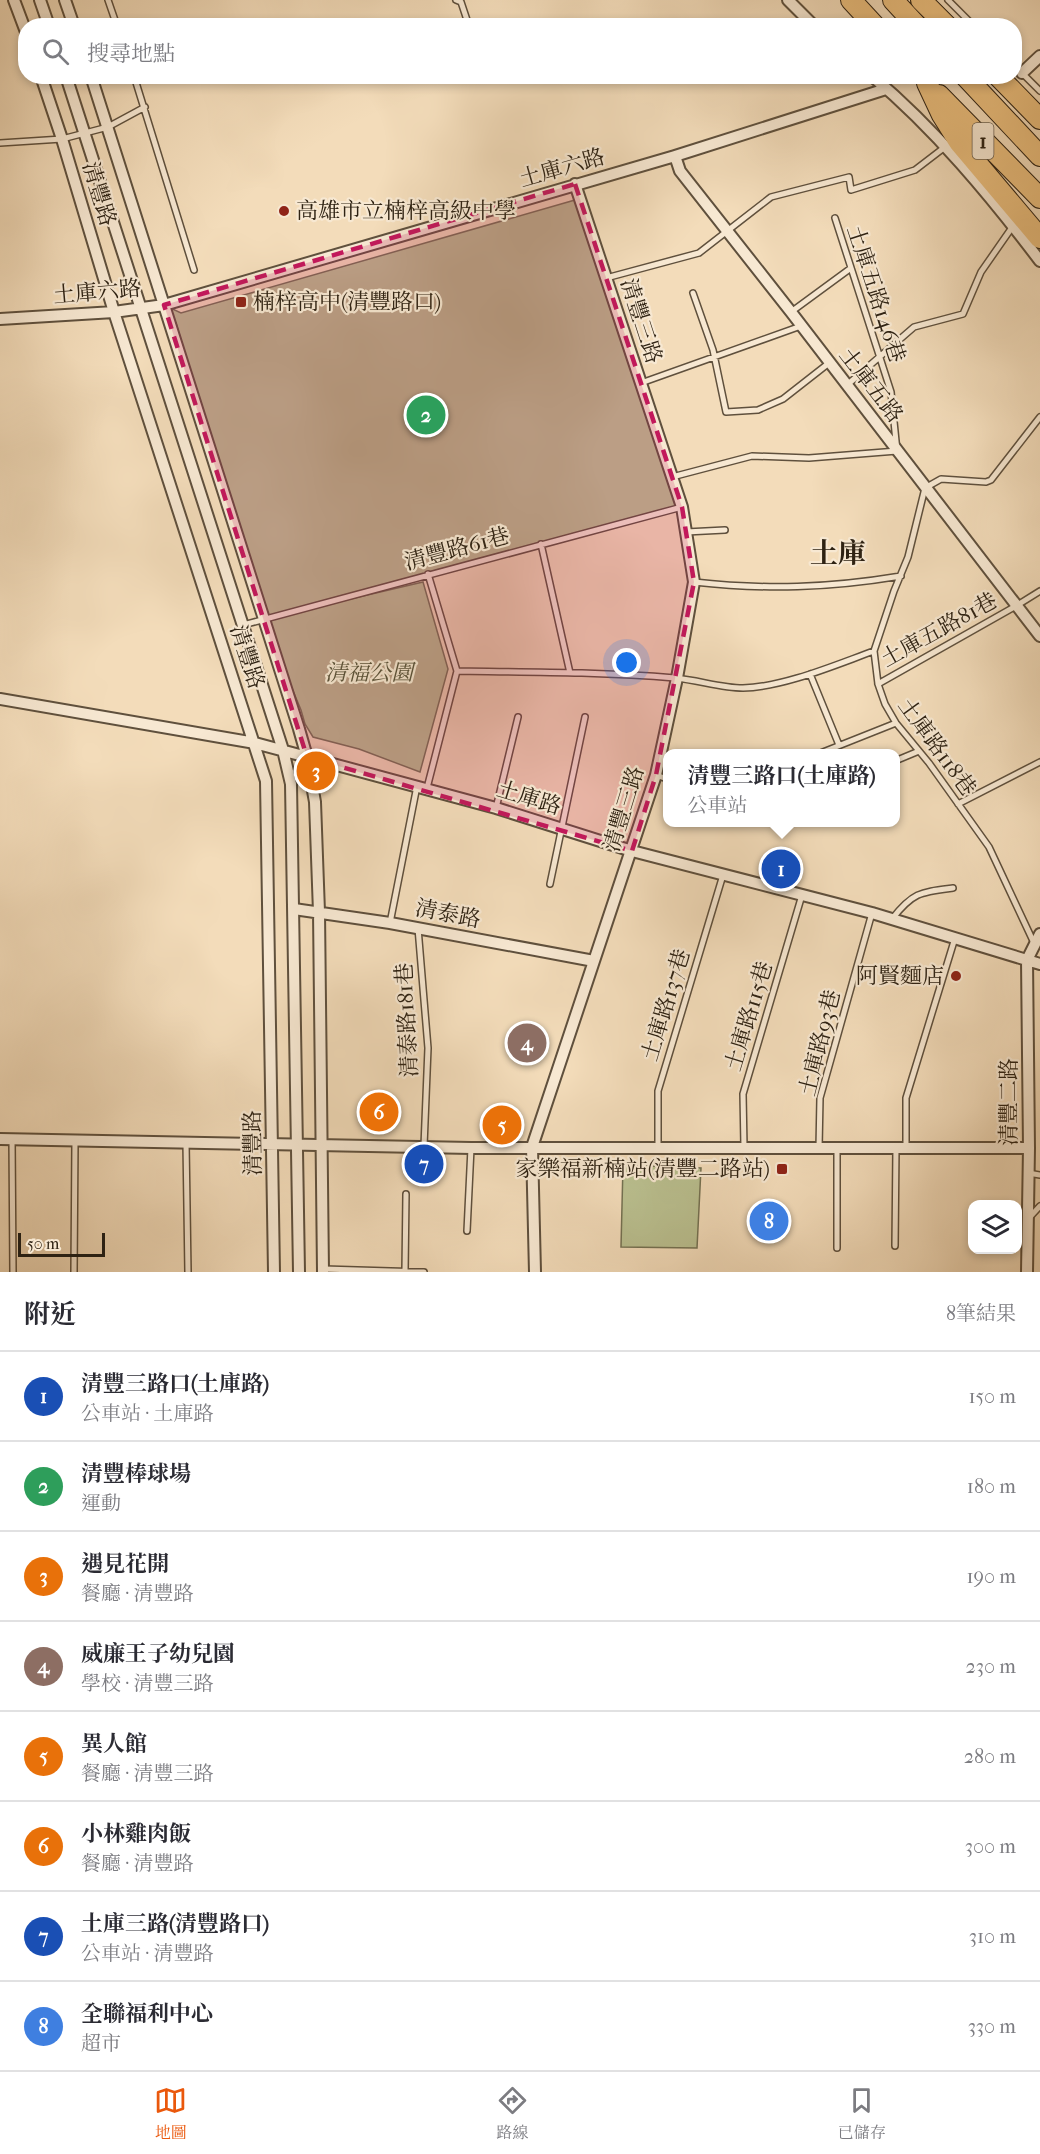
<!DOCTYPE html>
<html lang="zh-TW">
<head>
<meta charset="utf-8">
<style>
	body { margin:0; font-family:"IM FELL French Canon","Noto Serif TC",serif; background:#f7f7f7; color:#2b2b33 }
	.controls { position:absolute; right:18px; bottom:18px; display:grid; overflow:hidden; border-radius:12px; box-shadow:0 3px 9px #0003 }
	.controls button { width:54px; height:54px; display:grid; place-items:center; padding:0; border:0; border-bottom:2px solid #e1e1e2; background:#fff; color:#2b2b33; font:30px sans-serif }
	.scale { position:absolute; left:18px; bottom:15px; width:87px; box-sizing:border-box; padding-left:6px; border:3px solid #2e2213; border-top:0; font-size:16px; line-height:21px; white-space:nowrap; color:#2e2213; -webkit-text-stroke:4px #f7e8d2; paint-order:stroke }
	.you { position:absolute; left:627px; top:663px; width:21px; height:21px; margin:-15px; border:4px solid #fff; border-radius:50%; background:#1a73e8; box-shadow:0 0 0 9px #1a73e833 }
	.badge { display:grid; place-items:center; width:39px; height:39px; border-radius:50%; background:#ea580c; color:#fff; font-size:20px; font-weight:700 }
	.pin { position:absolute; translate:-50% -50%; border:3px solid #fff; box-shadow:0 2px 6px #0006 }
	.popup { position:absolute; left:663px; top:749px; width:237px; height:78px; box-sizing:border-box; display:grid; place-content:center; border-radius:12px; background:#fff; filter:drop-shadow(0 2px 4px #0005); font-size:20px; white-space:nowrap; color:#7c7c81 }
	.popup b { font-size:22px; color:#2b2b33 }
	.popup::after { content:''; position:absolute; left:50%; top:100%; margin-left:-12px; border:12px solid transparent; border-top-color:#fff }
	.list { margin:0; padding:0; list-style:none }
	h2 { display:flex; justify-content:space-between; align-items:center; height:78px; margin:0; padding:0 24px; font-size:26px }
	h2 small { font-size:20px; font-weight:400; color:#7c7c81 }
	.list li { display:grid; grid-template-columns:39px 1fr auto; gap:18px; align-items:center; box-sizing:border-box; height:90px; padding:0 24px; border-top:2px solid #e1e1e2 }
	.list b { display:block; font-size:22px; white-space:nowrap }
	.list p { margin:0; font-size:20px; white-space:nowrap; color:#7c7c81 }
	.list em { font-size:20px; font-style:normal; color:#7c7c81 }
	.icon { flex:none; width:33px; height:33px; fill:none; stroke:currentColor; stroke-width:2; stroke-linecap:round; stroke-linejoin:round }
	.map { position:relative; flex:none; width:1040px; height:1272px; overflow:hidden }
	.search { position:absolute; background:#fff; box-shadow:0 3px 9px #0003; left:18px; right:18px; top:18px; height:66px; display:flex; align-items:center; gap:15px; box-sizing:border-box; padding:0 21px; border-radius:24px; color:#7c7c81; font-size:22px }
	.sheet { height:798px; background:#fff }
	nav { display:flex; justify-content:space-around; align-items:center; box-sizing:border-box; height:84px; border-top:2px solid #e1e1e2; background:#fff; font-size:16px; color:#7c7c81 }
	nav a { display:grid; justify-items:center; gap:3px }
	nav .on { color:#ea580c }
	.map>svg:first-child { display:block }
	.green { fill:#bac090; stroke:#747152; stroke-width:1.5 }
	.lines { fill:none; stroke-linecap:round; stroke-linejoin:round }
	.lane-casing { stroke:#5f503d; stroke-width:8 }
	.street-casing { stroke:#5f503d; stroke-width:14 }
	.highway-casing { stroke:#2e2213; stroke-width:22 }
	.lane { stroke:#f7e8d2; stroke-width:5 }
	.street { stroke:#f7e8d2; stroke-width:10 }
	.highway { stroke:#eabe7d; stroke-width:20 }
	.marked { fill:#c2185b; fill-opacity:0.2; stroke:#c2185b; stroke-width:4.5; stroke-dasharray:12 8; stroke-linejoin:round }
	.poi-dot { fill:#8f2418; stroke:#f7e8d2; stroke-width:2 }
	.labels { text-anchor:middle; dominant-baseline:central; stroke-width:4.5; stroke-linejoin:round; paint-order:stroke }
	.shield { fill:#f7e8d2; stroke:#6a5d4c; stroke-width:1.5 }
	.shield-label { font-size:21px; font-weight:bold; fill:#2e2213 }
	.street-label { font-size:22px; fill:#2e2213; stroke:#f7e8d2 }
	.poi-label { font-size:22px; fill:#2e2213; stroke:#f7e8d2; text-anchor:start }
	.park-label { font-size:22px; font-style:italic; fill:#585138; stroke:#f7e8d2 }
	.district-label { font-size:28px; font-weight:bold; fill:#2e2213; stroke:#f7e8d2 }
</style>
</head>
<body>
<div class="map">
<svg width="1040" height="1272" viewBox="0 0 1040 1272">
	<rect width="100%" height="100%" fill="#f3dcba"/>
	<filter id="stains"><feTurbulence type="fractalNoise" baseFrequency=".00333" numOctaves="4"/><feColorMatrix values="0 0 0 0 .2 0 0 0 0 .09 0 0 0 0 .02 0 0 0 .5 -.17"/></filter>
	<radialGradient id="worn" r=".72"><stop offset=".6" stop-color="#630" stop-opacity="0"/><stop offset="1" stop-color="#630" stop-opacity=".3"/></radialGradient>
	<path class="green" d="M575,200L682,507L286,614L423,582L448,669L420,772L359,749L313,737L305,724L301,710L263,619L176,323L164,305L181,313Z
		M623,1165L701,1168L697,1248L621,1247Z"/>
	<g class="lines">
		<g class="lane-casing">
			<path id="lane" d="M108,0L117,26
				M456,0L461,2L469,26
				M948,0L974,26
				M1014,65L1040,91
				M134,76L194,270
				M0,143L62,139L108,127L145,107
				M606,278L699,253L771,197L849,177L851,190L915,170L945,147
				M693,293L713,350L726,412L758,410L783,399L829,363
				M791,312L851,268
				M641,383L801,326
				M847,385L914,327L963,314L981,272L1013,226
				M672,477L752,456L809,458L897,451L891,392L835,218
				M686,532L725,530
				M541,544L570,673
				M694,582C766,590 829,588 901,576
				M243,625L682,507
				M457,671C530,672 603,672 675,678C698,680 721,688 743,688C784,687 835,665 874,651
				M810,674L839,745
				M878,684L1016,606L1040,591
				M818,754L896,723
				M895,761L919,751
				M656,775L667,779
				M427,788L457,671L428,574
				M958,804L1040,762
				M496,808L518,717
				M550,884L585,717
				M892,919C913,892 921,892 953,888
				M390,923L417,786
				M418,928L428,1048L424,1146
				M1034,943L989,847L929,763L896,723L885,704L878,684L874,651L894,591L908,557L925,488L941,479L986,482L991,480L1040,417
				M12,1139L13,1272
				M186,1143L188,1272
				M658,1147V1091L723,875
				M744,1147L743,1094L802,895
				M819,1148L820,1098L872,913
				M837,1148V1248
				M906,1148V1098L955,938
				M1028,1173L1040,1175
				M1029,1218L1040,1206
				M467,1231L471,1148
				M895,1246L896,1148
				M324,1269L424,1272
				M405,1271L406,1194
				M74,1272L75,1141"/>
		</g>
		<g class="street-casing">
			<path id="street" d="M14,0L26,32
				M40,0L49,26
				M65,0L74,26
				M788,0L814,26
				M1022,73L1040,56
				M41,76L62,139L114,312L266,781L274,1272
				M66,76L283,750L291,784L299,1272
				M91,76L299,729L307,757L315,802L319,912L323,1272
				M872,76C935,129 990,195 1040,261
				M675,156L680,171L791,312L1040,636
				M0,319L114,312L164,305L675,156L886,89
				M0,699L255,743L307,757L496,808L632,851L872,913L1040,964
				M294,909L390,923L594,961
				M0,1139L471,1148H1029
				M535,1272L532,1147L656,775L677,678L694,582L682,507L575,184
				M1027,1272L1029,1148L1027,960L1040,934"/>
		</g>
		<g class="highway-casing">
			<path id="highway" d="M851,0L875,26
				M893,0L917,26
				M921,0L947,26
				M965,76L1040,156
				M998,76L1040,119
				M927,83L942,115L959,142L1040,238
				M939,95L1040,198"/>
		</g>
		<use href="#lane" class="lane"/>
		<use href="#street" class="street"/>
		<use href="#highway" class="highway"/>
	</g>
	<path class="marked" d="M575,184L682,507L694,582L656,775L632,851L307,757L164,305Z"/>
	<g class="poi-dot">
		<circle cx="284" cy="211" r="6"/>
		<rect x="235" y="296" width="12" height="12" rx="3"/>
		<circle cx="956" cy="976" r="6"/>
		<rect x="776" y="1163" width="12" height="12" rx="3"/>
	</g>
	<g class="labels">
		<rect class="shield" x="972.5" y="123" width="21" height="36" rx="4.5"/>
		<g class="shield-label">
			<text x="983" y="141">1</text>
		</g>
		<g class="street-label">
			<text transform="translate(562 168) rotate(-16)">土庫六路</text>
			<text transform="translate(99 194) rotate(73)">清豐路</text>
			<text transform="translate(97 292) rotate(-5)">土庫六路</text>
			<text transform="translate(876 294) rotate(72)">土庫五路146巷</text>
			<text transform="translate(641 321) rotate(72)">清豐三路</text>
			<text transform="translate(871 385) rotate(52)">土庫五路</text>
			<text transform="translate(457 549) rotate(-15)">清豐路61巷</text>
			<text transform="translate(939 630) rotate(-29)">土庫五路81巷</text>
			<text transform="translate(247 657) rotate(72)">清豐路</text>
			<text transform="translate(937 747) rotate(54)">土庫路118巷</text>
			<text transform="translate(529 798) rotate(17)">土庫路</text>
			<text transform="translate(624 809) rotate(-73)">清豐三路</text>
			<text transform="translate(448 914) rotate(11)">清泰路</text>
			<text transform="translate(666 1005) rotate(-73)">土庫路137巷</text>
			<text transform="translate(749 1016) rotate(-73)">土庫路115巷</text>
			<text transform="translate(407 1020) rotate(-93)">清泰路181巷</text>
			<text transform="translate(820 1043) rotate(-76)">土庫路93巷</text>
			<text transform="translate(1009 1102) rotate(-90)">清豐二路</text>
			<text transform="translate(253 1143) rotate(-91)">清豐路</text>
		</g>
		<g class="poi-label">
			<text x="296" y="211">高雄市立楠梓高級中學</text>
			<text x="253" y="302">楠梓高中(清豐路口)</text>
			<text x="944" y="976" text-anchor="end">阿賢麵店</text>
			<text x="770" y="1169" text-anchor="end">家樂福新楠站(清豐二路站)</text>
		</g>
		<g class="park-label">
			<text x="369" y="673">清福公園</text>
		</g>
		<g class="district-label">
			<text x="838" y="553">土庫</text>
		</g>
	</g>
	<rect width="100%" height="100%" filter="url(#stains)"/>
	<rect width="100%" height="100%" fill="url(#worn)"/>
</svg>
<div class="controls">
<button><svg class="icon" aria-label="layers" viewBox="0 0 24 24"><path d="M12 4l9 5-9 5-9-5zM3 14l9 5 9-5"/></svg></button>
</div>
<div class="scale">50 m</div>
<div class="you"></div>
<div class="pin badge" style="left:781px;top:869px;background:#1a4fb4">1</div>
<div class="popup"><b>清豐三路口(土庫路)</b>公車站</div>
<div class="pin badge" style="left:426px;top:415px;background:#2e9e5b">2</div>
<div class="pin badge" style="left:316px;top:771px;background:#e8710a">3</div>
<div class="pin badge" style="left:527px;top:1043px;background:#8d6e63">4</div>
<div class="pin badge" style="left:502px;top:1125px;background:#e8710a">5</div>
<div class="pin badge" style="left:379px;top:1112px;background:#e8710a">6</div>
<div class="pin badge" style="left:424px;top:1164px;background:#1a4fb4">7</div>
<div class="pin badge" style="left:769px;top:1221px;background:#3f7fe0">8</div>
<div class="search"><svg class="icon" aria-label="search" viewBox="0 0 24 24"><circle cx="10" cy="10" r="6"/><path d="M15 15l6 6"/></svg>搜尋地點</div>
</div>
<section class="sheet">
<h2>附近<small>8筆結果</small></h2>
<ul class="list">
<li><span class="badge" style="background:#1a4fb4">1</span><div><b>清豐三路口(土庫路)</b><p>公車站 · 土庫路</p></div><em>150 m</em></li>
<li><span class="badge" style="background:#2e9e5b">2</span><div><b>清豐棒球場</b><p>運動</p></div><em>180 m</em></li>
<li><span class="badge" style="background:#e8710a">3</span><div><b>遇見花開</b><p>餐廳 · 清豐路</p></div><em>190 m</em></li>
<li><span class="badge" style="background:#8d6e63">4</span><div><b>威廉王子幼兒園</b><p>學校 · 清豐三路</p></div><em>230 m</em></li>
<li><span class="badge" style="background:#e8710a">5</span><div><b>異人館</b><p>餐廳 · 清豐三路</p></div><em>280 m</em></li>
<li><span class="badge" style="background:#e8710a">6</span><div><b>小林雞肉飯</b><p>餐廳 · 清豐路</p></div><em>300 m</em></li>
<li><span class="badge" style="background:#1a4fb4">7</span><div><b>土庫三路(清豐路口)</b><p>公車站 · 清豐路</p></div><em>310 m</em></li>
<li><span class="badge" style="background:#3f7fe0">8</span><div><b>全聯福利中心</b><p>超市</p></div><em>330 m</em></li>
</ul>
</section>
<nav>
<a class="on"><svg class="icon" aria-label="map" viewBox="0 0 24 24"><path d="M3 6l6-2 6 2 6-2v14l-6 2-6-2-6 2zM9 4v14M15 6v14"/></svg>地圖</a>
<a><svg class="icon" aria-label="directions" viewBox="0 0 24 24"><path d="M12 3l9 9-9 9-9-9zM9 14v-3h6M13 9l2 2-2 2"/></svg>路線</a>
<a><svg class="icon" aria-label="saved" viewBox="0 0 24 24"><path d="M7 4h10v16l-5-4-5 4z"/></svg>已儲存</a>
</nav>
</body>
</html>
